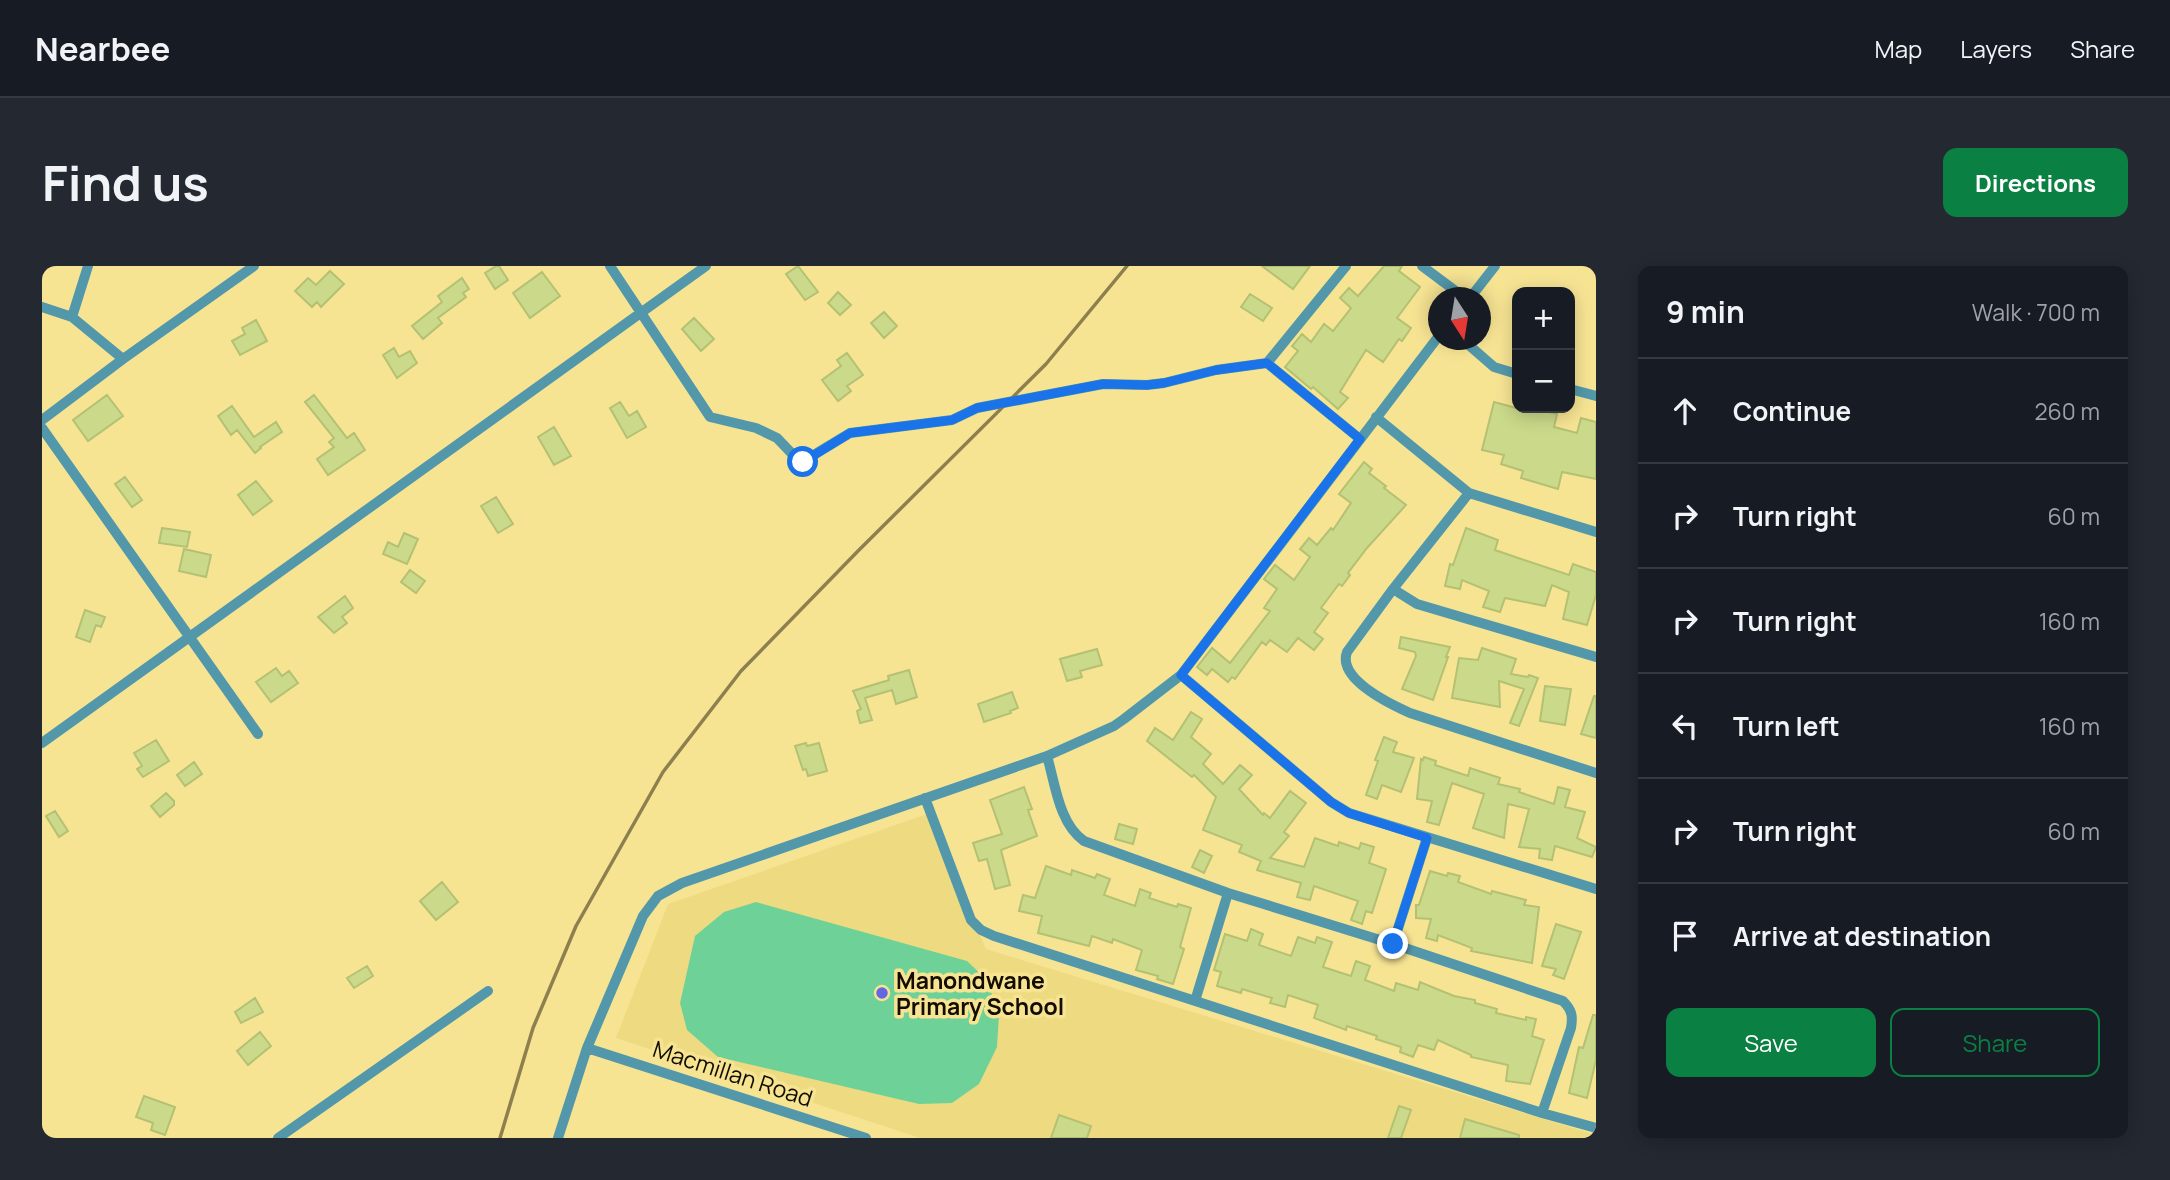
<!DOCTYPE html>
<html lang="en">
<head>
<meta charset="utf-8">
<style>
	body { margin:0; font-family:Manrope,sans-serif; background:#242831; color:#f1f3f6 }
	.controls { position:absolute; right:21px; top:21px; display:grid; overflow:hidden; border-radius:14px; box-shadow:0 4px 18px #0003 }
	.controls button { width:63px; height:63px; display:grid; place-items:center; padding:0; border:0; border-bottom:2px solid #363941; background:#171b24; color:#f1f3f6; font:35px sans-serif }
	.compass { position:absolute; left:1386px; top:21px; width:63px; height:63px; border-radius:50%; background:#171b24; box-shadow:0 4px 18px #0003; rotate:168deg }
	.stop { position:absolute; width:21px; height:21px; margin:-16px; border:5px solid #1a73e8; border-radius:50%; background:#fff }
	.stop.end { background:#1a73e8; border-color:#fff; box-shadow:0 2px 7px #0008 }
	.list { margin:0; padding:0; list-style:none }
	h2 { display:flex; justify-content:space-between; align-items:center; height:91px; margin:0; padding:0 28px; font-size:30px }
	h2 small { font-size:23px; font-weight:400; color:#9ea1a6 }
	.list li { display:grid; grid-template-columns:46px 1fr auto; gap:21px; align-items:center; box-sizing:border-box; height:105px; padding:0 28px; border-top:2px solid #363941 }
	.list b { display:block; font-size:26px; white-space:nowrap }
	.list em { font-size:23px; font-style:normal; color:#9ea1a6 }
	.actions { display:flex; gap:14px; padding:21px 28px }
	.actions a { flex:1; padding:16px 0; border:2px solid #0b8043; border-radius:14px; text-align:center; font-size:24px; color:#0b8043 }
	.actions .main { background:#0b8043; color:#fff }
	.icon { flex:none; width:38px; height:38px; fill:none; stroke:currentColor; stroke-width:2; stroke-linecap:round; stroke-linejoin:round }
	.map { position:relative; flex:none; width:1554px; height:872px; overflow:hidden; border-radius:14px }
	header { display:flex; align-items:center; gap:42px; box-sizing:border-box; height:98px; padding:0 35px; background:#171b24; border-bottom:2px solid #363941 }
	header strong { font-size:33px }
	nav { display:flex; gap:38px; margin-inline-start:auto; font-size:24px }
	.intro { display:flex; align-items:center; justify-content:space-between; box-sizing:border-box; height:168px; padding:0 42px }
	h1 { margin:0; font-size:49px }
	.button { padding:18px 32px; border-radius:14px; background:#0b8043; color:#fff; font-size:24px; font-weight:700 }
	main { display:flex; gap:42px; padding:0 42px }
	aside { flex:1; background:#171b24; border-radius:14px; box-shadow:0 4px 18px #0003 }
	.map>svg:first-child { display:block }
	.built { fill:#eeda80 }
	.green { fill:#6ed198 }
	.building { fill:#cbd98a; stroke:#b4c173; stroke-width:2 }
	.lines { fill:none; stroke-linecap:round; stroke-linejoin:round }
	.street { stroke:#5398aa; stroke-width:10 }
	.rail { stroke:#8d804e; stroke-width:3.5 }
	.route { stroke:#1a73e8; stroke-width:9 }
	.poi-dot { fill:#6268e1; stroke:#f7e493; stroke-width:2.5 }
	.labels { text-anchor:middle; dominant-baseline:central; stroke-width:7; stroke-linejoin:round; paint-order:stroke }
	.poi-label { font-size:23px; font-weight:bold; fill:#130d00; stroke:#f7e493; text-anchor:start }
	.street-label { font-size:23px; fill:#130d00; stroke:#f7e493 }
</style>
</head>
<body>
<header>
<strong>Nearbee</strong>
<nav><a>Map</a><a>Layers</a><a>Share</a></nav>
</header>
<div class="intro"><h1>Find us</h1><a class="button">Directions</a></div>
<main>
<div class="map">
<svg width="1554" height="872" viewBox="0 0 1554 872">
	<rect width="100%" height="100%" fill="#f7e493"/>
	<path class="built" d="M885,548L944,683L1554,869V872H878L574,772L626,638Z"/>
	<path class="green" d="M714,636L925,695L945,714L957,749L955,781L937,818L910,837L877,838L676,791L645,764L638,737L653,670L682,646Z"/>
	<path class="building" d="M454,0H457L466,14L453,23L443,7Z
		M756,0L776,26L763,34L744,8Z
		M1220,0H1268L1251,23Z
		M1342,0H1360L1357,5L1378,21L1355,52L1369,62L1360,75L1357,73L1341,96L1324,84L1298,126L1306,132L1296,143L1271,121L1269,123L1243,101L1256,85L1250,80L1260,68L1269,76L1282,58L1291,65L1309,42L1298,32L1307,22L1316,30Z
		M288,5L302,18L279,41L275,36L270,41L253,25L266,12L274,19Z
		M500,6L518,30L488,52L471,27Z
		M420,12L427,23L421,27L424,31L396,52L400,57L381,73L370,60L400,36L396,30Z
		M796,26L809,39L798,49L786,37Z
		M1208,28L1230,42L1221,55L1199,41Z
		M842,46L855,60L842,72L829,57Z
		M652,52L672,73L659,85L640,63Z
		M214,54L225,75L198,89L190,75L203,68L200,62Z
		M352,82L357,91L368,85L375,97L355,112L341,89Z
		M805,87L821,109L805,120L809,125L796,135L780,114L799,100L795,94Z
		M65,129L81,150L46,175L31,154Z
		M272,129L305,172L312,167L323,184L286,209L275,193L292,181L287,176L292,172L263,136Z
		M578,136L587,150L595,145L604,161L585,172L568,142Z
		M1452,136L1474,142H1491L1515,148L1512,161L1535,167L1539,152L1554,156V213L1520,206L1516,223L1479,212L1481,205L1459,198L1462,189L1440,184Z
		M190,140L212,171L234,156L240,166L218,181L219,182L213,187L195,164L189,169L176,150Z
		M512,161L529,190L512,199L496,171Z
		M1322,196L1330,203L1327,207L1344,220L1342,222L1364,239L1325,282L1306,307L1308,309L1300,320L1297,318L1279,342L1286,347L1272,366L1281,373L1272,384L1256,372L1245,386L1228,374L1224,379L1220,376L1193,413L1190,411L1186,416L1170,403L1165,409L1155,401L1170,382L1188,397L1228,345L1222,342L1235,323L1222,313L1233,299L1252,314L1268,291L1258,283L1267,272L1275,279L1289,262L1291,264L1309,237L1297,228Z
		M83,211L100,234L90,241L73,218Z
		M214,215L230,235L211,249L196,229Z
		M454,231L471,258L456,267L439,240Z
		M120,262L148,266L145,281L117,277Z
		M1424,262L1456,274L1453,284L1482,294L1527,309L1531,298L1554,306V329L1545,359L1521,353L1527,326L1510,319L1503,340L1463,332L1458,346L1441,341L1447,325L1420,314L1418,323L1403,320L1408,298L1411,299Z
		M362,267L376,273L365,298L341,288L346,276L356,281Z
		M142,283L169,289L164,311L137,305Z
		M368,304L383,315L374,327L359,316Z
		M303,330L311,342L300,351L305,357L292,367L276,351Z
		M43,344L63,351L59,361L54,359L48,376L34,371Z
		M1359,371L1408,381L1404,391H1406L1391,434L1360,423L1374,390L1373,386L1357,382Z
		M1440,382L1474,393L1469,408L1486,411L1487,409L1496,412L1477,460L1468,457L1482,423L1457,415L1458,441L1410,432L1417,392L1436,394Z
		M1055,383L1060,399L1038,405L1040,411L1025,415L1018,393Z
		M234,402L240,410L247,405L256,417L229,436L214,416Z
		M867,404L875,431L854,438L850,424L823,432L830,454L818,457L815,445L819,443L811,425L847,414L846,410Z
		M1503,420L1529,423L1523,459L1498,455Z
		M970,426L976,442L968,445L969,447L942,456L936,438Z
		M1552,430H1554V472L1539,468Z
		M1149,446L1160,453L1149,471L1169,488L1161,498L1181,518L1198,499L1210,509L1197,523L1221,549L1222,547L1228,552L1248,525L1264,537L1242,566L1247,570L1228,592L1262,601L1273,572L1296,580L1297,576L1317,583L1319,577L1332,581L1327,597L1344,603L1330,647L1324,645L1320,658L1309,654L1316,635L1272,620L1268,634L1255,631L1259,617L1215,604L1219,595L1197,586L1200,579L1161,564L1174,531L1152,509L1150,511L1105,475L1113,462L1131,474Z
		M1342,471L1355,476L1351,486L1372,492L1359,526L1340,519L1335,533L1324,529L1336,495L1333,494Z
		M114,474L127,495L101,511L95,503L100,500L92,487Z
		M764,477L765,480L777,477L785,505L766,510L764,503L761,504L753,480Z
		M1382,491L1394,495L1393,499L1426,510L1428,502L1458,512L1456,518L1478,523L1477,526L1512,538L1516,521L1528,524L1523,541L1543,546L1535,572L1554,581L1550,591L1513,580L1510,594L1497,592L1498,583L1477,581L1487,543L1466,538L1462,572L1431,562L1442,528L1410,517L1397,559L1385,556L1390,535L1375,533L1379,493L1381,494Z
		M152,496L160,508L143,520L135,509Z
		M982,521L990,543L986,544L995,570L959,584L968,619L953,623L945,593L937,595L931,577L960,568L948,534Z
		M124,527L132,535V539L118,551L109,540Z
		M13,545L26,565L17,571L4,550Z
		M1077,558L1095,563L1091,578L1073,573Z
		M1158,584L1170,590L1162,607L1150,601Z
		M1004,600L1029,609L1030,604L1053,612L1055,608L1068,613L1062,629L1093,640L1098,623L1109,627L1107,632L1135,641L1136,638L1149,642L1138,681L1142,683L1131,718L1115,713L1116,710L1094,704L1100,684L1071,673L1070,677L1050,670L1047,680L996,667L1000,650L977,645L981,629L993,632Z
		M1388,605L1405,610L1406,607L1418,610L1416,616L1449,628L1450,625L1484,634L1482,639L1497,641L1490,697L1429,685L1430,682L1396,669L1395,675L1384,672L1389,653L1374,652V639H1377Z
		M400,616L416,636L394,654L378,635Z
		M1514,658L1539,666L1522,713L1511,709L1514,703L1500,700Z
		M1209,663L1221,668L1217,679L1249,690L1256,671L1273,677L1275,671L1290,676L1281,701L1309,710L1314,695L1328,700L1323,714L1352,725L1354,717L1376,724L1378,716L1412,730L1433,734V737L1455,743L1454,747L1484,754V751L1494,753L1490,770L1502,774L1488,818L1464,815L1466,799L1429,791V789L1396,774L1392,784L1376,779L1371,791L1358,786L1359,781L1334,773L1335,770L1305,760L1304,764L1272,752L1276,739L1246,729L1243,741L1228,737L1230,732L1200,723L1199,727L1175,720L1179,706L1172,704L1183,668L1205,675Z
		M325,700L331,710L312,722L305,712Z
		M213,732L221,746L199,757L193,746Z
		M1551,749H1554V794L1545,832L1527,827L1537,781L1541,782Z
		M218,766L229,780L206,799L195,785Z
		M102,830L133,841L123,869L109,864L111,857L94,851Z
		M1357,840L1369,844L1359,872H1346Z
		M1017,849L1049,860L1045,872H1009Z
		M1423,853L1477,869V872H1418Z"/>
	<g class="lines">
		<path class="street" d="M568,0L668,151L714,162L735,172L757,195L765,193L808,167L910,154L935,142L1061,118L1105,119L1122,117L1174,104L1225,97
			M1304,0L1225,97L1318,173
			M1380,0L1423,32
			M1428,32L1453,0
			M0,41L30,51L81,93
			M30,51L46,0
			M1421,74L1452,101L1475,108
			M1528,123L1554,130
			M1334,151L1427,227L1554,266
			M0,154L81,93L212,0
			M0,162L216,468
			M1427,227L1351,323L1305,386C1295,413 1348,438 1368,447L1554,507
			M1351,323L1375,338L1554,391
			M1139,409L1289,536L1307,547L1554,623
			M0,477L664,0
			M1005,490C1013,517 1017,558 1042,575L1186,627L1351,678L1521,735C1530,744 1531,750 1529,762L1500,847
			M883,532L929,654L939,664L952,670L1500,847L1554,862
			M1351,678L1385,572
			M1153,735L1186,627
			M545,782L824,872
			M236,872L446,725
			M516,872L545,782L601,650L616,630L640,617L1005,490L1072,460L1082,453L1139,409L1396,71"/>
		<path class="rail" d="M458,872L491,762L534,660L621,506L699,405L816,285L1004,98L1085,0"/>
	</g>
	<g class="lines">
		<path class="route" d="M761,196L808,167L910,154L935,142L1061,118L1105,119L1122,117L1174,104L1225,97L1318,173L1139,409L1289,536L1307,547L1385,572L1351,678"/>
	</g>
	<circle class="poi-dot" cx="840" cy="727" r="7"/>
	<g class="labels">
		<g class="poi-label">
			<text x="854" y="714">Manondwane<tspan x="854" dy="26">Primary School</tspan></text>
		</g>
		<g class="street-label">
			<text transform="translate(691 807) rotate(18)">Macmillan Road</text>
		</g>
	</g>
</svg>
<div class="controls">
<button>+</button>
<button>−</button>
</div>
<svg class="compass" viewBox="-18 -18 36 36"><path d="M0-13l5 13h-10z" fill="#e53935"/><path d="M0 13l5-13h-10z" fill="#9ea1a6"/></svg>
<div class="stop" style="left:761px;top:196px"></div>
<div class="stop end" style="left:1351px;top:678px"></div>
</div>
<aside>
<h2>9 min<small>Walk · 700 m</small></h2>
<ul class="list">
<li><svg class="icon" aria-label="ahead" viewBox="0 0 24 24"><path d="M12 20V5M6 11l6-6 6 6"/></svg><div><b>Continue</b></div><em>260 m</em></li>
<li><svg class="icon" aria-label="right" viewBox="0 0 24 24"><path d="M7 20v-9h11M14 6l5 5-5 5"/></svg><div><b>Turn right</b></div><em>60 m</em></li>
<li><svg class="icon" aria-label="right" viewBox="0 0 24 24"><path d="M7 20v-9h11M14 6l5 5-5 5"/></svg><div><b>Turn right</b></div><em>160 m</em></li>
<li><svg class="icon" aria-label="left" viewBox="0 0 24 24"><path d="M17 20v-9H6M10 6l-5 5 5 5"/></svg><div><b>Turn left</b></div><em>160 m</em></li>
<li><svg class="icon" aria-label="right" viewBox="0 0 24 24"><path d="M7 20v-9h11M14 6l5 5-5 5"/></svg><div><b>Turn right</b></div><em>60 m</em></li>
<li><svg class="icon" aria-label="arrive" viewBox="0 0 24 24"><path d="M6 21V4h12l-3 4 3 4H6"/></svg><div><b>Arrive at destination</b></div></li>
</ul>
<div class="actions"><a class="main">Save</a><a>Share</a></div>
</aside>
</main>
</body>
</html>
